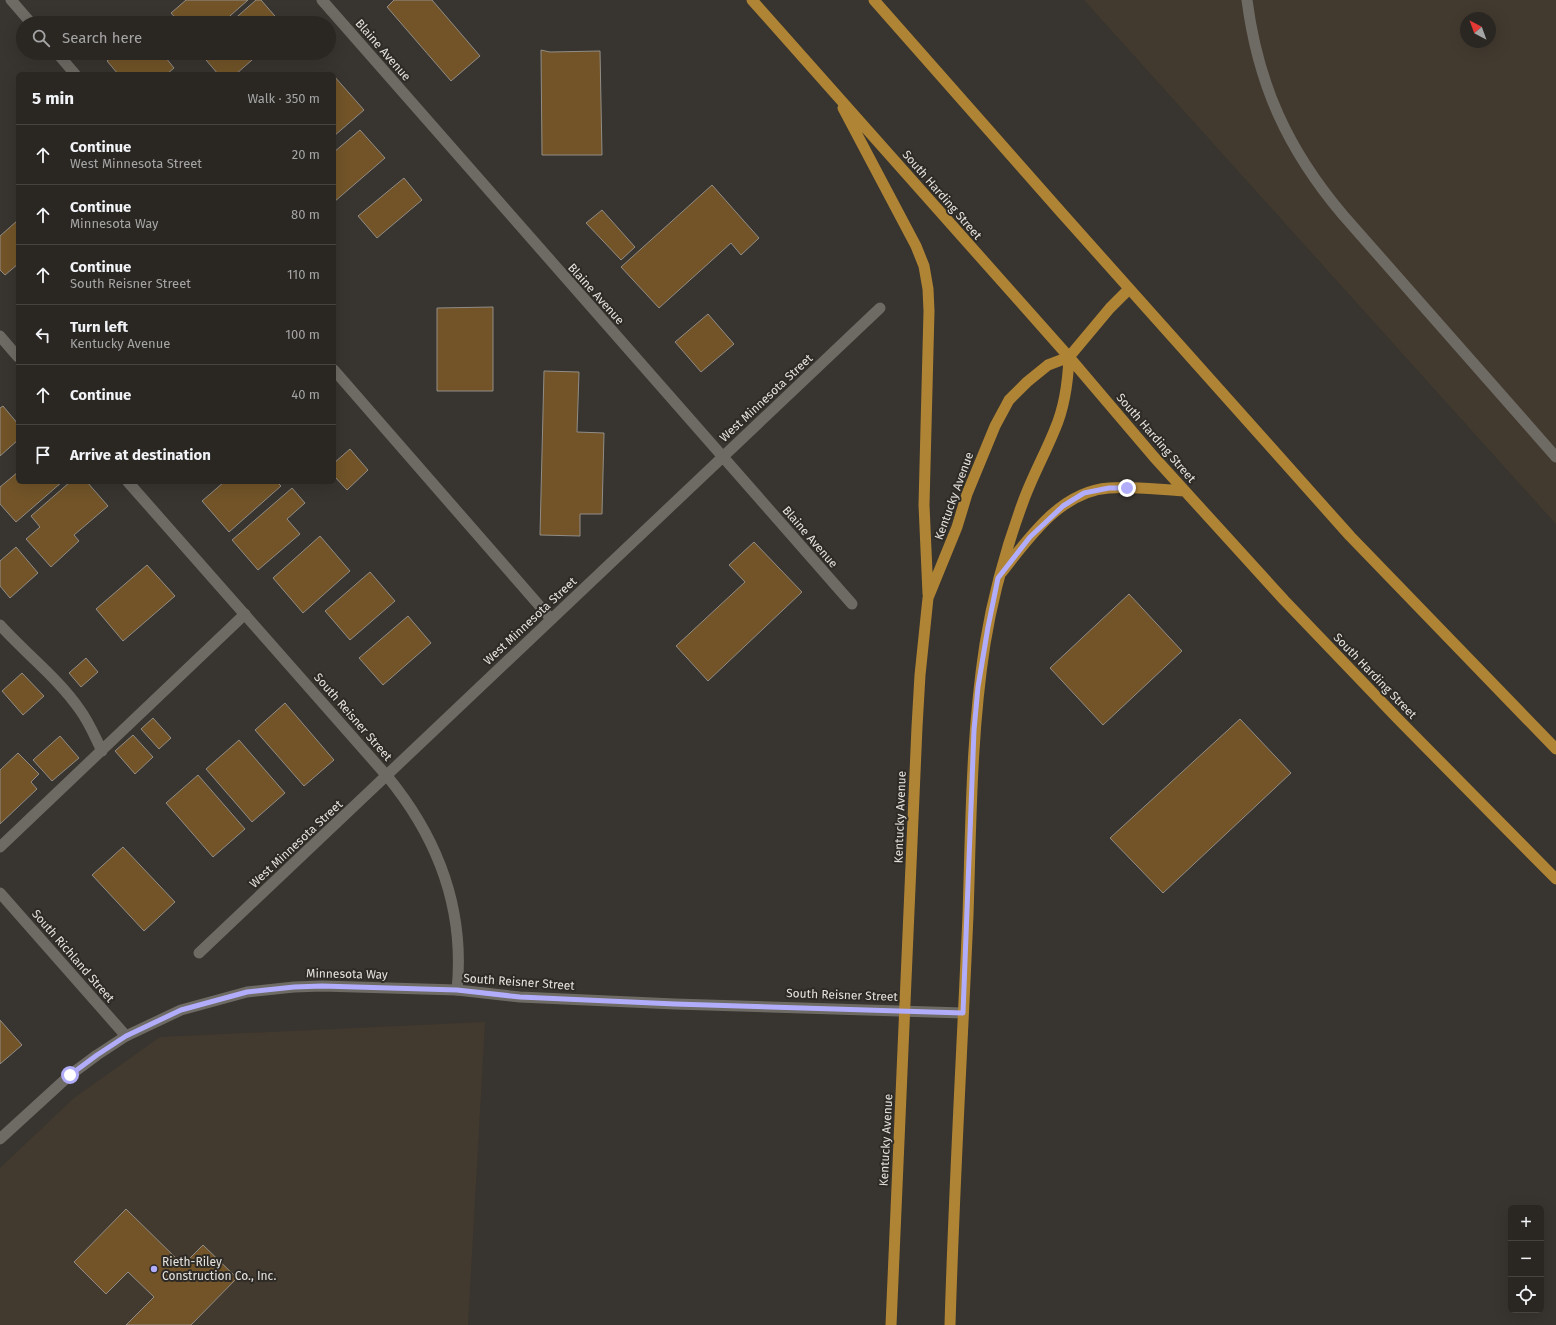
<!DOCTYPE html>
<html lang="en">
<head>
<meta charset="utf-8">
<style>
	body { margin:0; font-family:"Fira Sans",sans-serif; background:#363330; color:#f1f3f6 }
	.controls { position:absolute; right:12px; bottom:12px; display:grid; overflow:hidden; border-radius:6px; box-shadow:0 4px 16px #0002 }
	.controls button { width:36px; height:36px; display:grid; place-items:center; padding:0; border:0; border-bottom:1px solid #464441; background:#2a2723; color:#f1f3f6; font:20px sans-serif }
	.compass { position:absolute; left:1460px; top:12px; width:36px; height:36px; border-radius:50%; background:#2a2723; box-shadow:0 4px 16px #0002; rotate:319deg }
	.stop { position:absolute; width:12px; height:12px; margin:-9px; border:3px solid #b1adfa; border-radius:50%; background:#fff }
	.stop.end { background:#b1adfa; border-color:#fff; box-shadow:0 1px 4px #0008 }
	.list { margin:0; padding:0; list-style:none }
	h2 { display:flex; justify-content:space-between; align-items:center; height:52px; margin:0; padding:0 16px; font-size:17px }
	h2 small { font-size:13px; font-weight:400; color:#a5a5a6 }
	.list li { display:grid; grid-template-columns:26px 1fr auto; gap:12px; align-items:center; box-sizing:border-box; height:60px; padding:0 16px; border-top:1px solid #464441 }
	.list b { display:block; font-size:15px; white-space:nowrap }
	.list p { margin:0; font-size:13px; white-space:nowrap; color:#a5a5a6 }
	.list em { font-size:13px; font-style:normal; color:#a5a5a6 }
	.icon { flex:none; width:22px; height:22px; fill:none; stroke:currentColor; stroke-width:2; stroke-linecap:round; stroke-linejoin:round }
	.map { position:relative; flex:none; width:1556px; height:1325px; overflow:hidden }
	.search { position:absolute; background:#2a2723; box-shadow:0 4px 16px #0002; left:16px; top:16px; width:320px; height:44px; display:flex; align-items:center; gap:10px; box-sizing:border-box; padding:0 14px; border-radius:22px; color:#a5a5a6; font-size:15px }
	.panel { position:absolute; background:#2a2723; box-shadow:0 4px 16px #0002; left:16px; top:72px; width:320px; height:412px; border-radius:6px }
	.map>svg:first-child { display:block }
	.built { fill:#423a2f; fill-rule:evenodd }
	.building { fill:#725428; stroke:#918d86 }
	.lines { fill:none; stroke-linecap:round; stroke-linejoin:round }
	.service { stroke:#6e6a64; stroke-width:11 }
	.minor { stroke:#6e6a64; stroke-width:11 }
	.tertiary { stroke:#6e6a64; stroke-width:11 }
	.primary { stroke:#af8435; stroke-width:11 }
	.route { stroke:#b1adfa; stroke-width:5 }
	.poi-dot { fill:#b1adfa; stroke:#2e2a25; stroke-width:1.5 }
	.labels { text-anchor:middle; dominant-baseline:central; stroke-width:4; stroke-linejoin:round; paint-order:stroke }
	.street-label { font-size:12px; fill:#e4e2de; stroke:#2e2a25 }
	.poi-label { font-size:12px; fill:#e4e2de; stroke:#2e2a25; text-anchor:start }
</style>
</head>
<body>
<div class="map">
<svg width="1556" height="1325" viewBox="0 0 1556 1325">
	<rect width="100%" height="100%" fill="#38342f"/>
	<path class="built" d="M1084,0H1556V524ZM1466,18H1490V42H1466Z
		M485,1022L468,1325H0V1168L74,1098L160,1037Z"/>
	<path class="building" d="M186,0H248L222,23H180L171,13Z
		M256,0H261L281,23H230Z
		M394,0H432L480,56L451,81L387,7Z
		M541,50L550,52L600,51L602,155H542Z
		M117,53H162L174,68L167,74H118L107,61Z
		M200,53H260L236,74H218Z
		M334,76L364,110L334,136Z
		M360,130L385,158L334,202V152Z
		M404,178L422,200L377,238L358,216Z
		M712,185L759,238L741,255L731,243L659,308L621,267Z
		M602,210L635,247L621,260L586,223Z
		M18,220V264L5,275L0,270V236Z
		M493,307V391H437V308Z
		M708,314L734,344L701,372L675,342Z
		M544,371L579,372L577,432L604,433L602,514H580V536L540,535Z
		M3,406L18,424V440L0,456V408Z
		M350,449L368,470L347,490L334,476V463Z
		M18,472V482H62L16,522L0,504V487Z
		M70,482H87L108,506L74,535L79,541L51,567L26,539L40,527L31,516Z
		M224,482H277L281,486L229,532L202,501Z
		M292,488L305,503L287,519L300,534L258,570L232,540Z
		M320,536L350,571L303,613L273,578Z
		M754,542L802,592L708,681L676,646L745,582L729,565Z
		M16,547L38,573L10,598L0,586V561Z
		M147,565L175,596L123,641L96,609Z
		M370,572L395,601L350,640L325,611Z
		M1129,594L1182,651L1103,725L1050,668Z
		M408,616L431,643L383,685L359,658Z
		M86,658L98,672L81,687L69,673Z
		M22,673L44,696L23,715L2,691Z
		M285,703L334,760L304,786L255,730Z
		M153,718L171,738L159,749L141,729Z
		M1240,719L1291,773L1163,893L1110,838Z
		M133,735L153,757L135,774L115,751Z
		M60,736L79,758L52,781L33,760Z
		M239,740L285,793L252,822L206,769Z
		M18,753L39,774L31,782L37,789L0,824V770Z
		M198,775L245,829L213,857L166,803Z
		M123,847L175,902L144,931L92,875Z
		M0,1020L22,1045L0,1064Z
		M126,1209L183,1265L203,1245L237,1278L191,1325H126L154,1297L128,1272L106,1294L74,1262Z"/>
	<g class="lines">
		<path class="service" d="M11,0L31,23
			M57,53L75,74
			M334,370L551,619
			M0,625C26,654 58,678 80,710C89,722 95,737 102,751
			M0,847L245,614"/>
		<path class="minor" d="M322,0L852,604
			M1247,0C1258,85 1288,150 1343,215L1556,457
			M0,336L18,357
			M128,482L387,776C438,838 465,910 457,990
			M0,893L126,1036
			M199,953L880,308"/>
		<path class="tertiary" d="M0,1139L70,1075L97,1055L126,1036L181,1010L247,992L294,987L322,986L457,990L520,997L675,1004L963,1013"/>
		<path class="primary" d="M752,0L1069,357L1154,457L1284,600L1398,719L1556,879
			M874,0L1060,211L1350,536L1556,749
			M843,108L916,246L924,266L928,289L929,311L924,505L928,594
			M1002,572C1029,538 1061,491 1109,488C1134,486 1160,490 1185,491
			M891,1325L917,727L920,675L928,598L957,527L967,494L995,426L1009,400L1027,382L1048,365L1069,357L1110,308L1129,289
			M950,1325C954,1188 962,1052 968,915C971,825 971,734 985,644C993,595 1006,548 1023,502C1032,477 1045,454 1055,429C1065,406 1068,382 1069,357"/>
	</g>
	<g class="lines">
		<path class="route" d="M70,1075L97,1055L126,1036L181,1010L247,992L294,987L322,986L457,990L520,997L675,1004L963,1013L974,730L978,687L988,627L998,578L1030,537L1063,506L1084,493L1109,488H1127"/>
	</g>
	<circle class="poi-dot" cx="154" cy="1269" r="4"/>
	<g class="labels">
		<g class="street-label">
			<text transform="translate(383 50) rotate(49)">Blaine Avenue</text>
			<text transform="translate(942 195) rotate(49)">South Harding Street</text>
			<text transform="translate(596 294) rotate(48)">Blaine Avenue</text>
			<text transform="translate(766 398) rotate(-43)">West Minnesota Street</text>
			<text transform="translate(1156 438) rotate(49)">South Harding Street</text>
			<text transform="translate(954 496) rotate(-70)">Kentucky Avenue</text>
			<text transform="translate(810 537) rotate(49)">Blaine Avenue</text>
			<text transform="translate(530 621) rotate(-43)">West Minnesota Street</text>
			<text transform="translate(1375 676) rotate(46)">South Harding Street</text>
			<text transform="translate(353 717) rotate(49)">South Reisner Street</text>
			<text transform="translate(900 817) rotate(-88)">Kentucky Avenue</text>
			<text transform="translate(296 844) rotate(-43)">West Minnesota Street</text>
			<text transform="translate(73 956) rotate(49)">South Richland Street</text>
			<text transform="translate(347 974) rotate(1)">Minnesota Way</text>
			<text transform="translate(519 982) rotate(4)">South Reisner Street</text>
			<text transform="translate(842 995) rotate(2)">South Reisner Street</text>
			<text transform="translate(886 1140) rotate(-87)">Kentucky Avenue</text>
		</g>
		<g class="poi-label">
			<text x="162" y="1262">Rieth-Riley<tspan x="162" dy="14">Construction Co., Inc.</tspan></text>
		</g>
	</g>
</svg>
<div class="controls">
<button>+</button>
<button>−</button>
<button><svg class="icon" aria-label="locate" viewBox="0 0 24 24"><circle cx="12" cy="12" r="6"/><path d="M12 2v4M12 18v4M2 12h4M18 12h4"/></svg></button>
</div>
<svg class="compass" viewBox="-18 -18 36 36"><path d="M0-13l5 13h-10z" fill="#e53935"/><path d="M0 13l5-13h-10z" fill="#a5a5a6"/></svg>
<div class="stop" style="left:70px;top:1075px"></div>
<div class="stop end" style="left:1127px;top:488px"></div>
<div class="search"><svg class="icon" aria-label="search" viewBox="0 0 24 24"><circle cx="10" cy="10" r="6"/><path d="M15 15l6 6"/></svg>Search here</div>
<section class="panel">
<h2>5 min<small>Walk · 350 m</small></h2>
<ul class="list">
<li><svg class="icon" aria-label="ahead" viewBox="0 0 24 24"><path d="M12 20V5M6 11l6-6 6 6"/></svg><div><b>Continue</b><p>West Minnesota Street</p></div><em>20 m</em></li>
<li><svg class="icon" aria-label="ahead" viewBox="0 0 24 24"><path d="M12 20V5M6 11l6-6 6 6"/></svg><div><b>Continue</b><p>Minnesota Way</p></div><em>80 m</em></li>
<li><svg class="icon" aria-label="ahead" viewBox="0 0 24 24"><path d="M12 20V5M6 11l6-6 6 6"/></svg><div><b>Continue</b><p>South Reisner Street</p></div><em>110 m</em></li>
<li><svg class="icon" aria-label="left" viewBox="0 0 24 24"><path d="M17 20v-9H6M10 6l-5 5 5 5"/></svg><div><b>Turn left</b><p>Kentucky Avenue</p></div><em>100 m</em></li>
<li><svg class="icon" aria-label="ahead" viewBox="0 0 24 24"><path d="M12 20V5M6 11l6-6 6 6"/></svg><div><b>Continue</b></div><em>40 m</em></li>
<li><svg class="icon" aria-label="arrive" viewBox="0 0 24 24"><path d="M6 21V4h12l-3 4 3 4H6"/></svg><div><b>Arrive at destination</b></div></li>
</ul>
</section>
</div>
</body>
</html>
